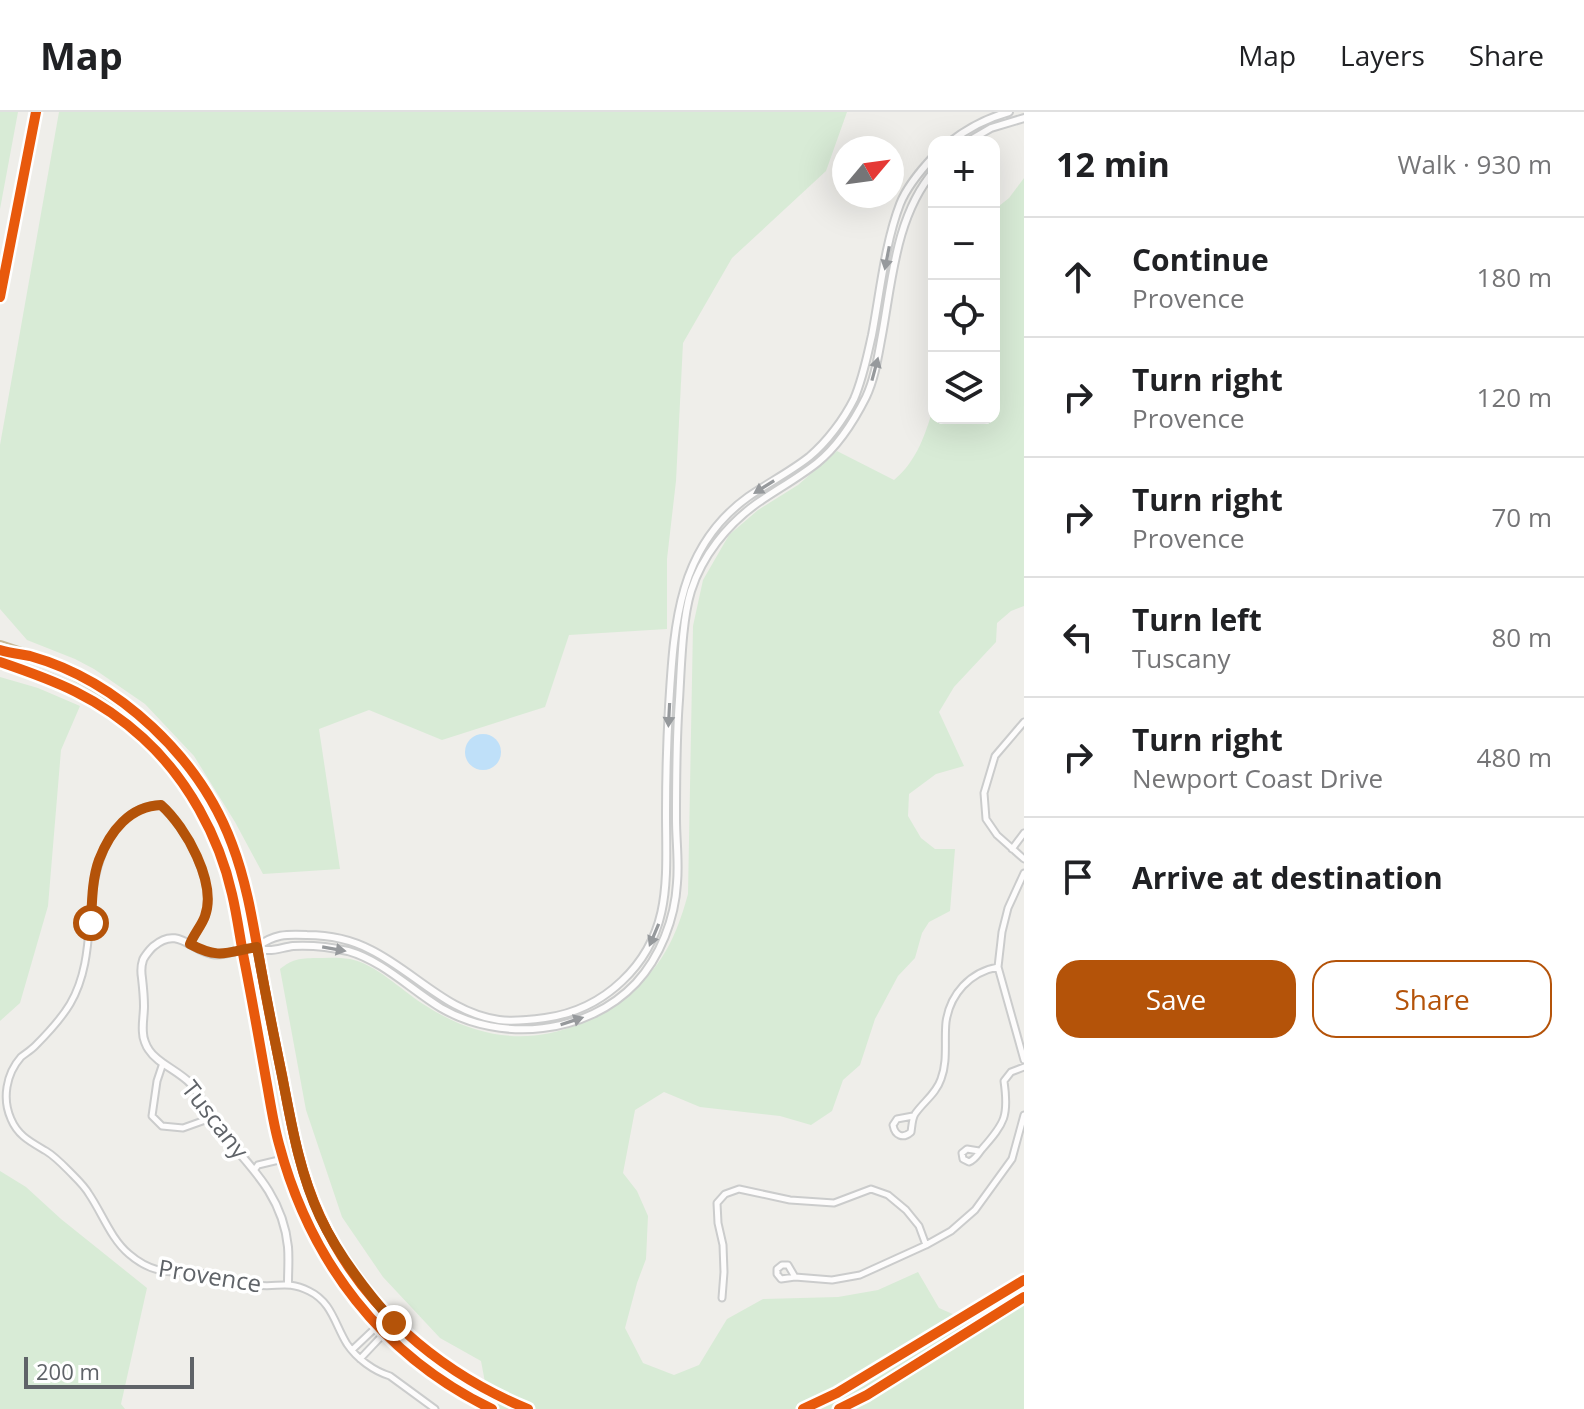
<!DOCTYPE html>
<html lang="en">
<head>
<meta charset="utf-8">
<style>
	body { margin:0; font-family:"Open Sans",sans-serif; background:#f6f6f6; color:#202124 }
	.controls { position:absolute; right:24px; top:24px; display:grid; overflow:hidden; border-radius:16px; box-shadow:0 8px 32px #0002 }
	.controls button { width:72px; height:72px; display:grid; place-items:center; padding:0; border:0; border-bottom:2px solid #e0e0e0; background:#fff; color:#202124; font:40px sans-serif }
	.compass { position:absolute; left:832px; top:24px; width:72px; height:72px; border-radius:50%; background:#fff; box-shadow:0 8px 32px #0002; rotate:61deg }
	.scale { position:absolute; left:24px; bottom:20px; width:170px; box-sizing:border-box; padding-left:8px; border:4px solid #5f6368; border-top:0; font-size:22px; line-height:28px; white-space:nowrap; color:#5f6368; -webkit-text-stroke:6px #fff; paint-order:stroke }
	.stop { position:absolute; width:24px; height:24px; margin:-18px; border:6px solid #b45309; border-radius:50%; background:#fff }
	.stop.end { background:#b45309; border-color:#fff; box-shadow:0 2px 8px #0008 }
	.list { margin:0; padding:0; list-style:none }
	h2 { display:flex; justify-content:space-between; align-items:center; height:104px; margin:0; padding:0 32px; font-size:34px }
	h2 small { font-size:26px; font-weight:400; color:#757577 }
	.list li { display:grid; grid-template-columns:52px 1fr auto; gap:24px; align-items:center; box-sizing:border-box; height:120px; padding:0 32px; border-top:2px solid #e0e0e0 }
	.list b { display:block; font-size:30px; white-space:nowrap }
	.list p { margin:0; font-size:26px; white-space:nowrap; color:#757577 }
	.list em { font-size:26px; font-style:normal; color:#757577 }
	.actions { display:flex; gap:16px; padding:24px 32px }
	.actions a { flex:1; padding:18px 0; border:2px solid #b45309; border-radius:24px; text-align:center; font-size:28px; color:#b45309 }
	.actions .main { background:#b45309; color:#fff }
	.icon { flex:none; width:44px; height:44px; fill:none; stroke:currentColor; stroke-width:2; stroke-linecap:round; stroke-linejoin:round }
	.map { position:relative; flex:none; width:1024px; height:1297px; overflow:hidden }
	header { display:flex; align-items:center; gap:48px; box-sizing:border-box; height:112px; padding:0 40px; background:#fff; border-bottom:2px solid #e0e0e0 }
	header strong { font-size:38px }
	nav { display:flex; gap:44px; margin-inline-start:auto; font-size:28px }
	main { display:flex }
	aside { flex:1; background:#fff }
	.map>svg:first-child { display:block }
	.green { fill:#d8ebd6 }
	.water { fill:#bfe0f9 }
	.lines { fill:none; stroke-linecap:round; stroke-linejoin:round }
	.minor-casing { stroke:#cbcccc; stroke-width:9 }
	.tertiary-casing { stroke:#cbcccc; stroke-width:10 }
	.primary-casing { stroke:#d7ceb8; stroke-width:12 }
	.trunk-casing { stroke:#c8b996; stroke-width:12 }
	.minor { stroke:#fdfcfc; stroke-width:5 }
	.tertiary { stroke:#fdfcfc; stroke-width:6 }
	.primary { stroke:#f4f2e9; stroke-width:8 }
	.trunk { stroke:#f2f0e6; stroke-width:8 }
	.cycleway-casing { stroke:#fff; stroke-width:15 }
	.cycleway { stroke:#e8590c; stroke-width:10 }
	.oneway { fill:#96999c }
	.route { stroke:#b45309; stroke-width:10 }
	.labels { text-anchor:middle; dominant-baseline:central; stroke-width:7; stroke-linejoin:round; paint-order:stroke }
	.street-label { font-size:24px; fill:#5f6368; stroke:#fff }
</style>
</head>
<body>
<header>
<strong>Map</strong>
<nav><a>Map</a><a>Layers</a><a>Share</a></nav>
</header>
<main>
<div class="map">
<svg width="1024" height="1297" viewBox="0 0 1024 1297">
	<rect width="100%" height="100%" fill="#efeeea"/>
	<path class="green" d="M0,0H18L0,97Z
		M59,0H847L826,59L732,146L683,231L676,369L667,447V517L569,523L545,595L442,628L369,598L319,617L340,757L263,762L235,710L194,644L145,592L94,557L75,547L27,528L0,497V333Z
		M1024,66V494L1011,499L997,511L996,530L954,575L939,600L964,654L936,662L909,682L908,704L921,726L935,737H955L950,799L929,810L922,821L915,846L898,864L875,907L860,953L843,968L832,999L811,1013L780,1004L700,995L664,980L635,998L623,1061L637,1079L648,1104L646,1147L637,1171L625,1216L643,1251L674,1263L699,1253L727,1207L763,1187L838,1185L878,1178L918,1160L939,1196L984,1216L1024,1192V1297H490L481,1249L440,1226L383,1165L342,1105L306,998L280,857C293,847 297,847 313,846C325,846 338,845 350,847C376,852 401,878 423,892C472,924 524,935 579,912C591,907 601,903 612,895C656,864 674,834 688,782L693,514L703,468L729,423L758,398L798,373L837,339L894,368C917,349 926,321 934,293V306H994V98L1009,86Z
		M0,565L38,576L80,594L61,638L48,794L20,891L0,909Z
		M0,1059L26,1075L61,1107L147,1176L121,1292L125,1297H0Z"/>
	<path class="water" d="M465 640a18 18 0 1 1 36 0a18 18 0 1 1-36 0Z"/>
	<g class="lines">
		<g class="minor-casing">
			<path id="minor" d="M1024,610L995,644L984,681L986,707L997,723L1024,747
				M1012,737L1024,721
				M1024,761L1008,796L1002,820L998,855L1024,948
				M190,832C194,822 202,813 205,805C217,772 185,714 161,693C137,693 122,707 109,728C80,778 100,841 70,892C61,907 48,921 35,934C31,938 26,941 21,945C6,962 2,987 11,1007C18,1024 31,1030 46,1039C56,1045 65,1055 73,1063C79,1069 85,1075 89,1082C102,1101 111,1127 129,1142C159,1168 181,1157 215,1163C229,1165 242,1172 256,1173C278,1176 286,1168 309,1179C332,1190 335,1213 347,1232C357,1247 374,1259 390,1264L435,1297
				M163,951L157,969L152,1004L162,1014L183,1016L211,1006
				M913,1004L897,1007L893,1013C895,1024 903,1027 911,1020C912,1014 912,1007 915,1002C924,989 936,982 941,967C948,949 944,929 946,910C950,882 970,860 998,855
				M979,1039L967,1037L962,1041L963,1047L969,1050C976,1047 977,1043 982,1037C1005,1011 1009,1004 1004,969L1011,960L1024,955
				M255,1057L258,1053L283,1047
				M795,1165L788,1153H782L777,1157V1162L781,1167L795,1165L832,1168L860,1163L926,1133L951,1119L975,1098L1012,1047L1024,1003
				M722,1186L724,1160L723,1133L718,1111L717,1091L725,1082L739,1077L790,1088L834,1091L871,1077L888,1083L906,1098L919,1114L926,1133
				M352,1238L388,1204
				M360,1247L394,1211"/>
		</g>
		<g class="tertiary-casing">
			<path id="tertiary" d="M950,30C968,16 987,6 1009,0
				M967,30L991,16L1024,6
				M257,835C274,822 286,822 307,823C329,823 352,828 371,838C415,860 448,901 499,908C514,910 530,908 545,906C574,902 601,889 622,869C673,821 666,765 666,701C666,666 667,630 669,595C674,515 677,436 748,385C768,371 790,360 809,345C827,330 844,307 854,287C863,266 867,245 872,223C880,181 885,131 900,92C907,74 921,58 934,44
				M288,1171C288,1159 289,1147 288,1135C283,1084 251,1055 220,1019C208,1005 204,986 191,972C179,959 157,951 149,938C146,934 143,926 143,921C142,912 144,903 144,894C144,884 143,875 142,866C141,860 141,854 143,848C144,845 151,836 154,834C177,814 191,838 212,842C227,845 242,834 257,835C260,836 263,838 266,838C275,839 284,835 293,834C311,833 330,835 348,839C383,849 410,877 441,896C501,931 587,923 636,871C660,845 675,807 677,771C679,750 676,728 676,707C676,668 676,627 679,588C681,556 682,508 691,479C702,444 727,413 756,392C776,378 798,366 817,351C838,334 854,309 866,285C875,266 878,244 882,223C892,169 896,103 934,59"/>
		</g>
		<g class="primary-casing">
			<path id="primary" d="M26,544C63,553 97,574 128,596C182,635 221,693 240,757C251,791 256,828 262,863C268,899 276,935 283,970C292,1016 300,1062 320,1104C362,1194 437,1260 528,1297
				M5,551C20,557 36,561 51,567C110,591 163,636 196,691C227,745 237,804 248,864C258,919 265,978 279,1032C309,1149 382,1244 492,1297
				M803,1297L837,1281L1024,1168
				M839,1297L867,1283L1024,1185"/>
		</g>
		<g class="trunk-casing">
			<path id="trunk" d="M0,185L36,0
				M0,534L30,544
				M0,552L11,554"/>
		</g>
		<use href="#minor" class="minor"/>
		<use href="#tertiary" class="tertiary"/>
		<use href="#primary" class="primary"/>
		<use href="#trunk" class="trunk"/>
		<g class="cycleway-casing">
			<path id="cycleway" d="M0,185L36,0
				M0,538C10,541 20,542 30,544C119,569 200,646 232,732C248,774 254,818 262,862C268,896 275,930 282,963C291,1011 299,1059 320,1104C361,1194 438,1260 528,1297
				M0,550C56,569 98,585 143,626C187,666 219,724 232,782C237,803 240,826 244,847C252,887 259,927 266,967C270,988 273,1011 279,1032C310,1149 382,1244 492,1297
				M803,1297L837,1281L1024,1168
				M839,1297L867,1283L1024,1185"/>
		</g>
		<use href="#cycleway" class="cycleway"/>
	</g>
	<defs><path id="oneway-solid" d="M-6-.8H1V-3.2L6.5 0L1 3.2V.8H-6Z" transform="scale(2)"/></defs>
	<g class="oneway">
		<use href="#oneway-solid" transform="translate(887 146) rotate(101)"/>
		<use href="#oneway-solid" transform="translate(875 257) rotate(-75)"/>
		<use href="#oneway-solid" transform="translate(764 375) rotate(148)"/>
		<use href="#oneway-solid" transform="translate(669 603) rotate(93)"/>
		<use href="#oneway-solid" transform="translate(654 823) rotate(113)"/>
		<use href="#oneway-solid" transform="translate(334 837) rotate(10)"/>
		<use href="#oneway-solid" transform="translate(572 909) rotate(-18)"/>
	</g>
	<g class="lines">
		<path class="route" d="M91,811C92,790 92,767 99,748C110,719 130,694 161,693C186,715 217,771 205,804C202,813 194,822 190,832C220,848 227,840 257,835C265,880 274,924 283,969C292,1015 300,1062 320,1105C339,1144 365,1178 394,1211"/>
	</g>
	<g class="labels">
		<g class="street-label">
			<text transform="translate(216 1007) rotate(52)">Tuscany</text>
			<text transform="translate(210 1163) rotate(9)">Provence</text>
		</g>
	</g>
</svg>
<div class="controls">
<button>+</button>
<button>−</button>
<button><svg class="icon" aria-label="locate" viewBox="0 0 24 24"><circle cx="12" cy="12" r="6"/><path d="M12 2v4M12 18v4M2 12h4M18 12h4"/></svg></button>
<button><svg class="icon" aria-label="layers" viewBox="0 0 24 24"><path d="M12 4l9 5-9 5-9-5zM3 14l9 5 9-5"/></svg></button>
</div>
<svg class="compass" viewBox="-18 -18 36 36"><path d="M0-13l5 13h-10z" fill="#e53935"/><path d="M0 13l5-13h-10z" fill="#757577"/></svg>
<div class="scale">200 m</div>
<div class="stop" style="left:91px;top:811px"></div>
<div class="stop end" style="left:394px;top:1211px"></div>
</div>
<aside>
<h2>12 min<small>Walk · 930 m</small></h2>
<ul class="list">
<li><svg class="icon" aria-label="ahead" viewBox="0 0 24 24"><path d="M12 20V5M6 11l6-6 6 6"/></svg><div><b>Continue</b><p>Provence</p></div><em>180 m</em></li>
<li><svg class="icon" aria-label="right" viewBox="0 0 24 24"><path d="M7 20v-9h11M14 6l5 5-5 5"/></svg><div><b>Turn right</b><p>Provence</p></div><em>120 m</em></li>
<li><svg class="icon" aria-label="right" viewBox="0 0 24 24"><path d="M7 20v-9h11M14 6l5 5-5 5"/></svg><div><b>Turn right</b><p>Provence</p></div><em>70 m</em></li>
<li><svg class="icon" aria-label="left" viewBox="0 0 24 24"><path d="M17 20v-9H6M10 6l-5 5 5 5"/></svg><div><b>Turn left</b><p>Tuscany</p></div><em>80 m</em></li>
<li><svg class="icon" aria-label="right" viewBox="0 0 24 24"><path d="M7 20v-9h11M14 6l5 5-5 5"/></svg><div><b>Turn right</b><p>Newport Coast Drive</p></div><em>480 m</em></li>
<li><svg class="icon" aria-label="arrive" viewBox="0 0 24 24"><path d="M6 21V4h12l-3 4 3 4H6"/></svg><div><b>Arrive at destination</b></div></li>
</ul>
<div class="actions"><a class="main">Save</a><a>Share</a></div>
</aside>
</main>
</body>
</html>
